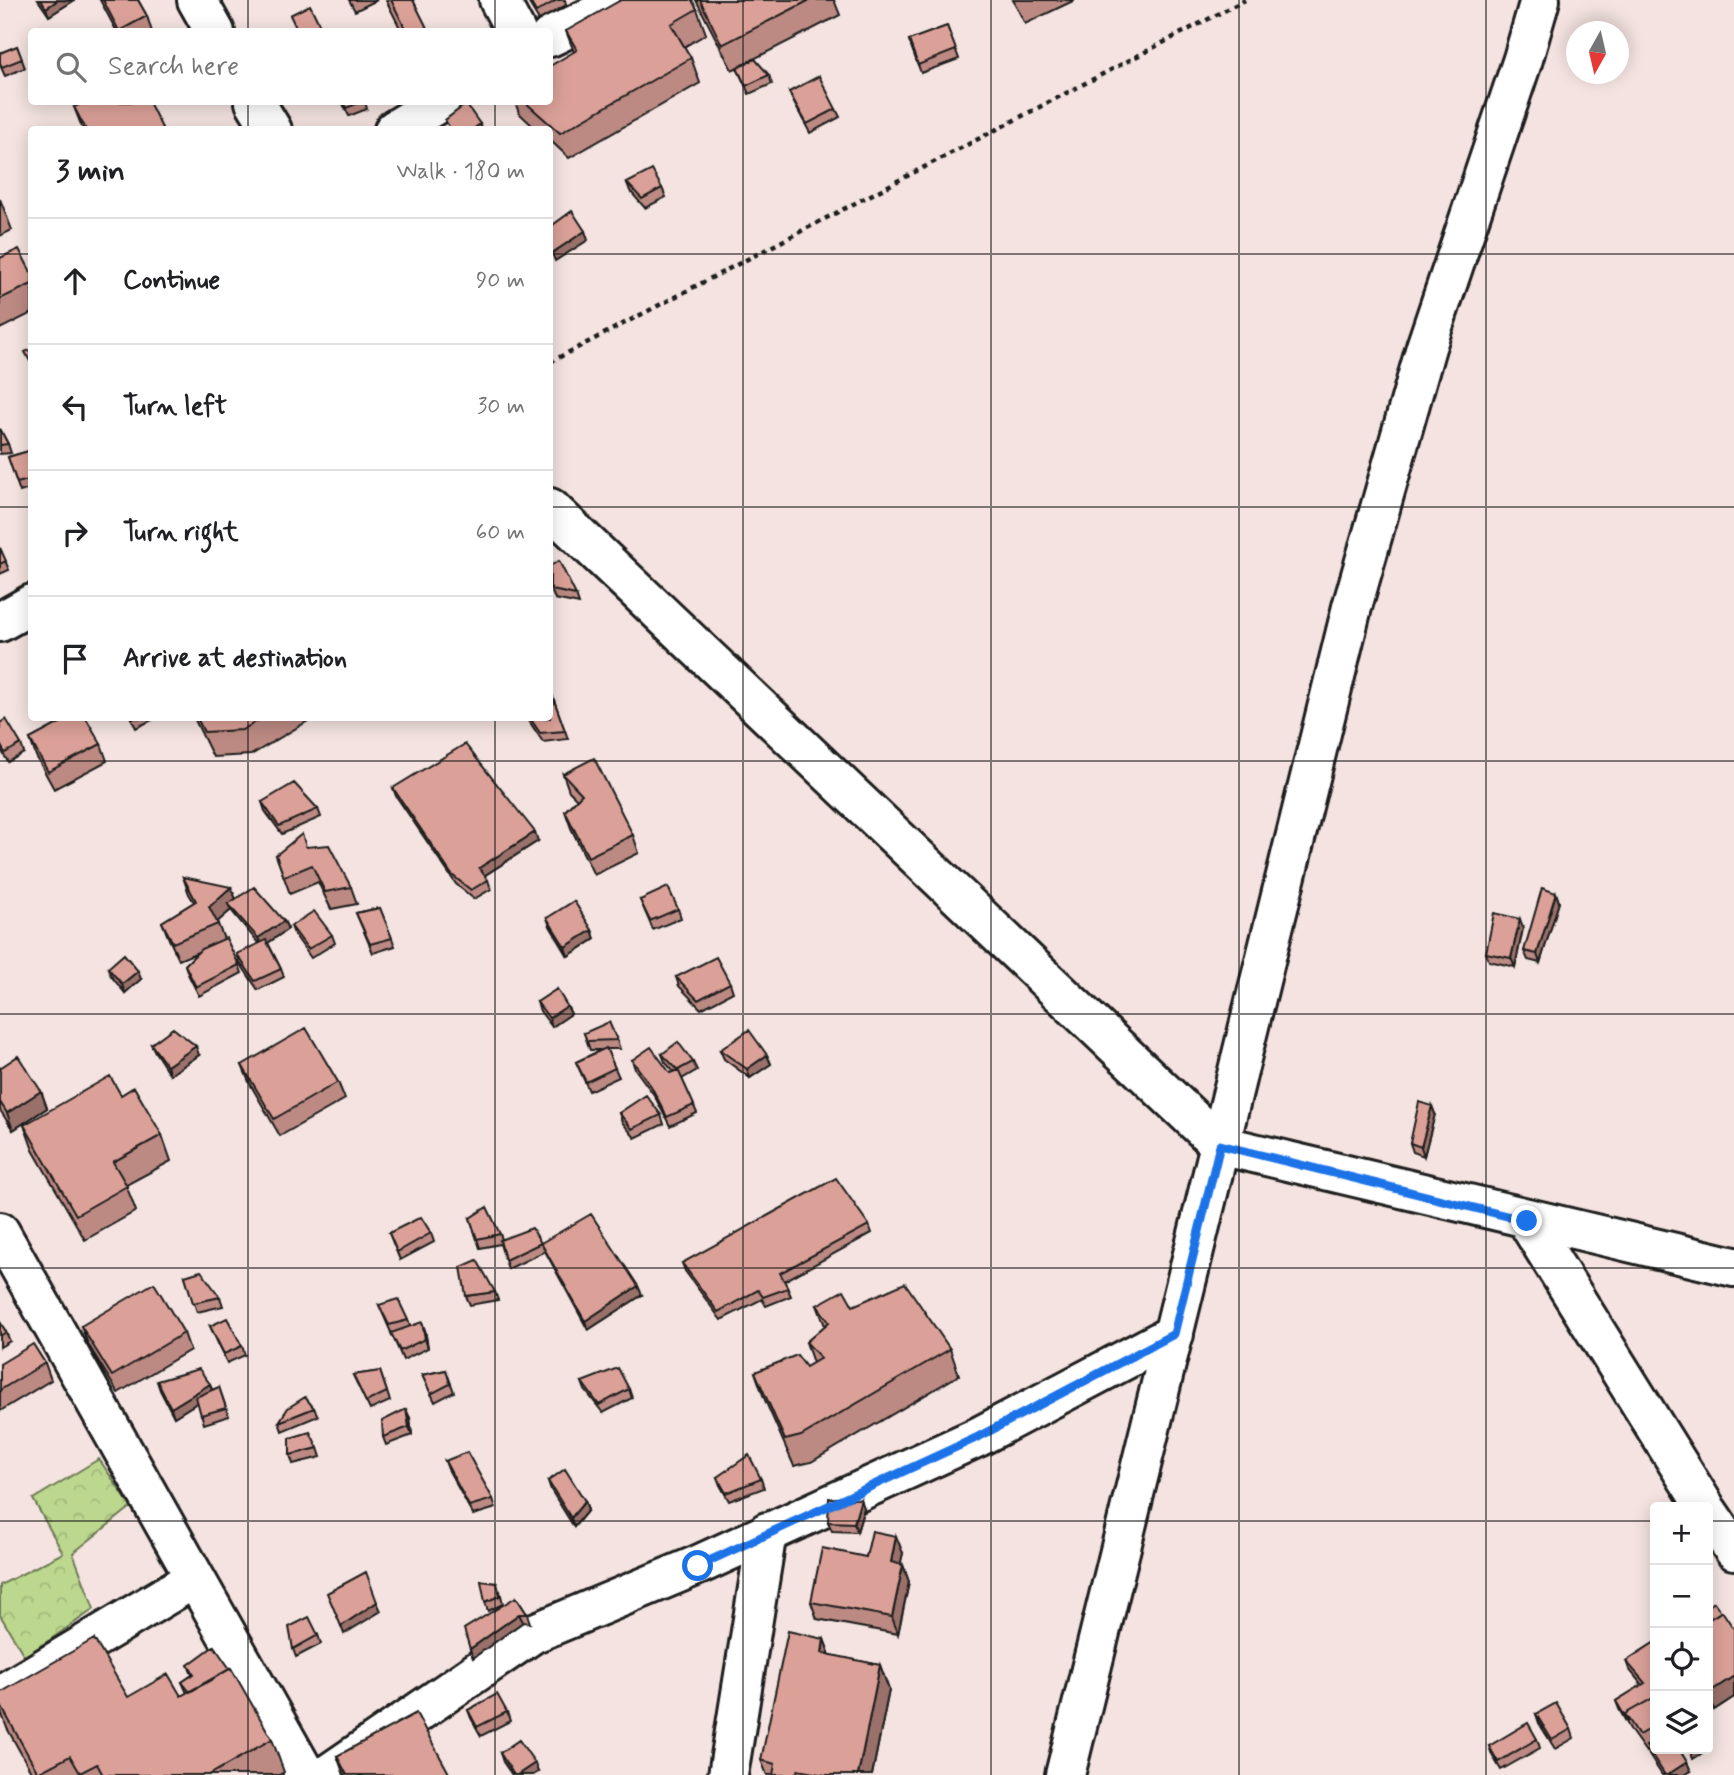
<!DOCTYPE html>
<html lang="en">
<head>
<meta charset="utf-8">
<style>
	body { margin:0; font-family:Mynerve,sans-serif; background:#f6f6f6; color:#202124 }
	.controls { position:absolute; right:21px; bottom:21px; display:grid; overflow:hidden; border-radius:7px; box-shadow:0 4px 18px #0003 }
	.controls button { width:63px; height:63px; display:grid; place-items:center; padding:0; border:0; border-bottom:2px solid #e0e0e0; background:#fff; color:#202124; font:35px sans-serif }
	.compass { position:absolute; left:1566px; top:21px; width:63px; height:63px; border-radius:50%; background:#fff; box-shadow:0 4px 18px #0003; rotate:188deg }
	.stop { position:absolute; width:21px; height:21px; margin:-16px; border:5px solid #1a73e8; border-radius:50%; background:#fff }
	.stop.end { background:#1a73e8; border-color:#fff; box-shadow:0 2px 7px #0008 }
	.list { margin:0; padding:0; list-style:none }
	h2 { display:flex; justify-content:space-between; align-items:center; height:91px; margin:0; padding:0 28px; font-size:30px }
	h2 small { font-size:23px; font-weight:400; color:#757577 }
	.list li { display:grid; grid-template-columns:46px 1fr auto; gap:21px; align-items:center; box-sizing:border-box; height:126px; padding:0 28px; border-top:2px solid #e0e0e0 }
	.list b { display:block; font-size:26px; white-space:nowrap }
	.list em { font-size:23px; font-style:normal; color:#757577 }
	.icon { flex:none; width:38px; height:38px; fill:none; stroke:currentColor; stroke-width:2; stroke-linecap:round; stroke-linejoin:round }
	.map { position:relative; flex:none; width:1734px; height:1775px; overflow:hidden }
	.search { position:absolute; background:#fff; box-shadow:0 4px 18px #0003; left:28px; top:28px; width:525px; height:77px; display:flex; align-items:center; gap:18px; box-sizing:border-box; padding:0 24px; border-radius:7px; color:#757577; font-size:26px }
	.panel { position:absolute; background:#fff; box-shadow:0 4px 18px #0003; left:28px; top:126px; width:525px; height:595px; border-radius:7px }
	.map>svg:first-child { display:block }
	.park { fill:url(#park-crowns); stroke:#6c7a55; stroke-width:2 }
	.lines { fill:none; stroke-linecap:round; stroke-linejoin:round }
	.street-casing { stroke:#1c1c1c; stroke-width:44 }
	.secondary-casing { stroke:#1c1c1c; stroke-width:44 }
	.path { stroke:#1c1c1c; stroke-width:4.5; stroke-dasharray:5 5; stroke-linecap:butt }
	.street { stroke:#fff; stroke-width:38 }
	.secondary { stroke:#fff; stroke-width:38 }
	.wall { fill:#bc8a83; stroke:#1c1c1c; stroke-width:2 }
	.shaded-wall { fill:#99716a; stroke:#1c1c1c; stroke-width:2 }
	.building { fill:#dba198; stroke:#1c1c1c; stroke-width:2 }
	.route { stroke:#1a73e8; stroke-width:9 }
	.grid { fill:none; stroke:#1c1c1c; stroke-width:2; stroke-opacity:0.55 }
</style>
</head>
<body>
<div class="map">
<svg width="1734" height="1775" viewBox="0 0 1734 1775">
	<defs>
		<pattern id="park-crowns" width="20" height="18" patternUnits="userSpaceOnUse" patternTransform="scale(1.75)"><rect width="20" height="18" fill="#bcd78e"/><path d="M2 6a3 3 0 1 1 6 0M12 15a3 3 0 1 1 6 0" fill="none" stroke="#a1b87a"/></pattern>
	</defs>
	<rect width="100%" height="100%" fill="#f4e3e0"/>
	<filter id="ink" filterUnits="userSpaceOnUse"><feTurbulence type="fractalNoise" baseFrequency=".0143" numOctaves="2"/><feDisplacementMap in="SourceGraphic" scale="14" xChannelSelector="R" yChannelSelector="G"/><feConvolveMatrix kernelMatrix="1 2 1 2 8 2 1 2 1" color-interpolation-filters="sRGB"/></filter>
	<g filter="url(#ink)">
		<path class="park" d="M99,1459L131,1507L73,1553L94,1609L25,1657L0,1615V1585L63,1553L33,1499Z"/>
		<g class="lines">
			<g class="street-casing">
				<path id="street" d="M197,0L215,32
					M499,0L516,32
					M550,37L626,0
					M255,102L272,130
					M394,130L440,102
					M550,508L1220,1145L1734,1267
					M0,622L32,604
					M1527,1221L1705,1507
					M0,1232L306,1775
					M1708,1512L1734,1550
					M0,1695L195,1578
					M327,1775L532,1634L698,1565L978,1437L1174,1334
					M728,1775L767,1532"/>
			</g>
			<g class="secondary-casing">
				<path id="secondary" d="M1065,1775L1352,607L1426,347L1523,59L1540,0"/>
			</g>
			<path class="path" d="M550,362L1245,0"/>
			<use href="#street" class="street"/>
			<use href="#secondary" class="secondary"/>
		</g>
		<path class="wall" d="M38,0H73V1L49,16Z
			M100,0H138L147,16L152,32H117Z
			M349,0H377L355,11Z
			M386,0H413L428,32H402Z
			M527,0H565L566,5L539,20Z
			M696,0H834L840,15L732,70Z
			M1013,0H1075L1025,24Z
			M697,9L706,34L684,47L691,58L700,83L569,158L550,140V130H537L519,113L515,102H550L574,52L566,31Z
			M947,26L959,59L921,73L909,40Z
			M17,46L25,68L5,76L0,65V53Z
			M737,68L769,75L772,84L749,94Z
			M789,92L836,109L840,117L810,133L793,101Z
			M342,102H365L367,109L349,116Z
			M74,107L163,130H83Z
			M627,183L662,188L666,197L645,208L630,191Z
			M0,199L12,230L0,236Z
			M0,258L32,274V313L0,329Z
			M0,429L8,444L11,453L0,454Z
			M32,450V488L20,492L8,457Z
			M0,548L9,570L0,574Z
			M550,566L576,595L579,604L555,599L550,588Z
			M550,689L568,739L543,742L527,718H550Z
			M131,718H156L136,728Z
			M194,718H313L251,755L213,757Z
			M0,723L21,744L24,753L8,762L0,748Z
			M30,739L101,744L107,761L54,789L36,756Z
			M563,774L633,835L639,853L594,875L571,828L565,811L577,799L569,791Z
			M393,788L538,841L484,876L488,880L491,889L474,899L456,884L396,796Z
			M262,802L318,809L321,817L282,834L265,811Z
			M306,847L351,887L357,904L331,909L318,882L290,894L276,855Z
			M183,877L284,921L288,929L268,943L281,969L284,977L258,990L240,963L237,954L259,944L231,910L217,922L224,939L239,965L242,973L199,996L188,974L185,965L198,952L179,960L169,939L162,922L194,902L189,894Z
			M1556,893L1559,902L1540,963L1528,960L1524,951Z
			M640,900L678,909L681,918L653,930Z
			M380,908L395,946L373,953L356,913Z
			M547,918L592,930L595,939L568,956L550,926Z
			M291,926L332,935L335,943L311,958L294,934Z
			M1523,928L1515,967L1489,961L1486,953Z
			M108,968L141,979L125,993L111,976Z
			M676,977L730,983L733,992L701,1009L679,986Z
			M537,1002L567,1006L571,1014L552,1027L540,1011Z
			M584,1033L617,1040L620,1049H606L619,1077L589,1091L576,1062L601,1050H590Z
			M151,1044L199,1055L170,1075L155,1052Z
			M720,1050L767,1055L771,1064L750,1078L724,1059Z
			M662,1054L693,1062L697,1070L682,1079L697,1113L670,1126L654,1095L635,1069L632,1060L670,1073L674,1072L665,1062Z
			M242,1065L338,1082L345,1099L280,1136L249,1082Z
			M0,1068L41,1091L47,1108L13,1130L0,1110Z
			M121,1095L162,1135L171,1161L126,1185L136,1211L85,1240L33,1150L24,1125Z
			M1432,1106L1435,1114L1424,1156L1413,1152L1410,1143Z
			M619,1113L661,1115L664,1124L635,1138L622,1122Z
			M470,1218L500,1234L502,1239L541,1243L642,1295L588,1330L545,1251L508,1269L500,1244L480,1248Z
			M869,1225L872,1233L784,1281L791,1296L766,1306L762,1299L721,1320L685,1271L682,1263Z
			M389,1233H431L434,1242L400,1260Z
			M185,1276L220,1297L223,1306L197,1312Z
			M495,1292L498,1300L470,1305L466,1296Z
			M379,1305L408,1320L410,1326L425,1330L428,1348L403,1360Z
			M817,1305L853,1306L950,1349L959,1375L811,1462L794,1466L764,1398L755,1372L806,1367L813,1363L806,1342L825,1326Z
			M0,1322L6,1332L10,1341L0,1347Z
			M81,1326L184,1333L190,1350L118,1393L88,1344Z
			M210,1326L242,1346L245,1355L227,1363Z
			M45,1363L51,1380L0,1411V1364Z
			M446,1370L454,1392L435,1402L422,1375Z
			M380,1371L390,1401L370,1410L353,1375Z
			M157,1381L210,1384L212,1390L219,1387L229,1416L204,1424L198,1402L174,1417L160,1390Z
			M582,1382L629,1389L632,1398L603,1413L585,1390Z
			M314,1408L318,1416L282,1431L279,1422Z
			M410,1418L412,1435L386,1445L383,1437Z
			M318,1448L321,1457L293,1464L290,1455Z
			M445,1461L493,1499L496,1508L473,1515L448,1469Z
			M717,1477L761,1479L764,1488L729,1501L720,1485Z
			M548,1481L585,1501L588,1510L574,1527L551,1490Z
			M864,1508L857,1532L832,1531L828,1522Z
			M903,1553L900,1564L903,1565L909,1582L898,1634L817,1619L811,1602L866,1557Z
			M500,1591L503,1604L488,1611L485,1602Z
			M516,1597L527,1614L530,1623L523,1622L473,1658L470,1649Z
			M1708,1607L1734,1629V1697L1714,1710L1708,1701Z
			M318,1635L321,1644L296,1657L293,1649Z
			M824,1639L830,1655L880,1665L889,1690L872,1775H767L761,1760Z
			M1655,1642V1749L1691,1771L1684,1775H1662L1649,1755L1648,1750L1646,1752L1631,1731L1619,1709L1616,1701L1642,1685L1629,1669L1626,1661Z
			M188,1665L272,1739L284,1772L279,1775H33L7,1728L0,1709V1693L128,1697L181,1696L187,1693L182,1682L192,1675Z
			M1708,1703L1711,1712L1708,1714Z
			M468,1710L507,1712L510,1721L481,1736L471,1718Z
			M1536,1714L1571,1729L1574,1738L1555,1749L1539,1723Z
			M1537,1739L1540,1748L1501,1770L1492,1755L1489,1746Z
			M500,1753L538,1772L533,1775H512L503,1762Z
			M337,1756L450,1775H344Z"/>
		<path class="shaded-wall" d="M58,0L73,1L49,16L46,8Z
			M480,124L483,130H472Z
			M585,231L588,240L555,261L552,253Z
			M535,832L538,841L482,877L479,868Z
			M231,887L238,904H228L231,910L215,924L209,907Z
			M1556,893L1559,902L1540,963L1537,954Z
			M1520,919L1523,928L1515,967L1511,958Z
			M284,921L288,929L262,947L258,938Z
			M592,930L595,939L568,956L565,947Z
			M138,971L141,979L125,993L122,984Z
			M567,1006L571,1014L552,1027L549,1018Z
			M196,1046L199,1055L170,1075L167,1066Z
			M767,1055L771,1064L750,1078L747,1069Z
			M41,1091L47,1108L13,1130L7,1113Z
			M1432,1106L1435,1114L1424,1156L1421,1147Z
			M638,1286L642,1295L588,1330L585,1321Z
			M422,1322L425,1330L428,1348L425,1339Z
			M210,1384L213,1393L174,1417L171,1408Z
			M406,1409L410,1418L412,1435L409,1427Z
			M861,1499L864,1508L857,1532L854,1523Z
			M585,1501L588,1510L574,1527L571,1518Z
			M896,1536L903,1553L897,1579L891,1562Z
			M903,1565L909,1582L898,1634L892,1617Z
			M377,1602L381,1611L344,1634L341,1626Z
			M519,1614L523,1622L473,1658L470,1649Z
			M824,1639L833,1664L822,1653Z
			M880,1665L889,1690L872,1775H858Z
			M1734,1676V1697L1714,1710L1708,1693Z
			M1708,1747L1709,1749L1693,1759L1690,1750L1693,1749H1708Z
			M1687,1762L1691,1771L1684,1775H1667Z
			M535,1763L538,1772L533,1775H517Z"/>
		<path class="building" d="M41,0H58L46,8Z
			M103,0H138L147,16L119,31Z
			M391,0H413L427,28L421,32H407Z
			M529,0H557L536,12Z
			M621,0H692L697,9L671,24L691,58L560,133L525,102H550V66L577,50L566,31Z
			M700,0H810L722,45Z
			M310,5L323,32H298L290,15Z
			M947,26L956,50L918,65L909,40Z
			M17,46L22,59L2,67L0,63V53Z
			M755,59L769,75L746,86L737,68Z
			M819,76L836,109L807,124L789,92Z
			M85,102H149L163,130H86L74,107Z
			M343,102H361L346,108Z
			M466,104L480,124L472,130H451L445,120Z
			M652,170L662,188L642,199L627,183Z
			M572,211L585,231L552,253L550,249V227Z
			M19,249L32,274V284L0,299V258Z
			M32,349V365L25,352Z
			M0,429L8,444L0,445Z
			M32,450V479L17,483L8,457Z
			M0,548L6,561L0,564Z
			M559,561L576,595L552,590L550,586V566Z
			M550,689L565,731L540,733L530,718H550Z
			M69,718H86L101,744L48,772L30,739Z
			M197,718H262L242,730L204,732Z
			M6,719L21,744L5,753L0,744V723Z
			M465,744L535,832L479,868L488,880L471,890L452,875L393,788Z
			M594,758L633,835L588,857L565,811L582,794L563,774Z
			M294,783L318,809L279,826L262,802Z
			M302,834L306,847L329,845L351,887L325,892L312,865L284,877L276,855Z
			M183,877L231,887L209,907L218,924L173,943L162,922L196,901Z
			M254,887L284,921L258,938L228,904Z
			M668,887L678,909L650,921L640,900Z
			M1542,888L1556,893L1537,954L1524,951Z
			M574,901L592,930L565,947L547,918Z
			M380,908L392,938L370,944L356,913Z
			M314,911L332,935L308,949L291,926Z
			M1494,913L1520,919L1511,958L1486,953Z
			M226,938L239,965L196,987L185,965L201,949Z
			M266,940L281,969L255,981L237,954Z
			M124,954L138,971L122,984L108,968Z
			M716,957L730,983L698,1000L676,977Z
			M557,989L567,1006L549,1018L537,1002Z
			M609,1022L617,1040L587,1041L584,1033Z
			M173,1028L196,1046L167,1066L151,1044Z
			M306,1028L338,1082L274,1119L242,1065Z
			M749,1030L767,1055L747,1069L720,1050Z
			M678,1042L693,1062L678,1070L694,1105L667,1117L651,1086L632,1060L651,1047L670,1073L678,1070L662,1054Z
			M606,1048L615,1068L586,1082L576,1062Z
			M18,1056L41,1091L7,1113L0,1102V1068Z
			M110,1076L121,1095L134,1087L162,1135L113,1162L127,1186L76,1215L24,1125Z
			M646,1095L661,1115L632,1129L619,1113Z
			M1419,1102L1432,1106L1421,1147L1410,1143Z
			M836,1178L869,1225L780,1273L788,1288L763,1297L758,1290L718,1312L682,1263Z
			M487,1207L500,1234L477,1239L470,1218Z
			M591,1214L638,1286L585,1321L541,1243Z
			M421,1217L431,1233L397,1252L389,1233Z
			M532,1228L541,1243L505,1260L500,1240Z
			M477,1260L495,1292L466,1296L461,1267Z
			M201,1271L220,1297L193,1303L185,1276Z
			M154,1283L184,1333L112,1376L81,1326Z
			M905,1283L950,1349L801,1436L785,1440L755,1372L797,1355L806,1367L821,1358L806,1342L829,1322L817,1305L844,1290L853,1306Z
			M398,1299L408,1320L389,1325L379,1305Z
			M227,1318L242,1346L224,1354L210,1326Z
			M0,1322L6,1332L0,1336Z
			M422,1322L425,1339L400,1351L391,1333Z
			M33,1344L45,1363L0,1390V1364Z
			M618,1368L629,1389L599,1405L582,1382Z
			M199,1369L210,1384L171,1408L157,1381Z
			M446,1370L450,1384L431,1394L422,1375Z
			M380,1371L387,1392L366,1402L353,1375Z
			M219,1387L226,1408L201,1415L196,1397Z
			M305,1397L314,1408L279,1422L288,1408Z
			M406,1409L409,1427L383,1437L382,1421Z
			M310,1432L318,1448L290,1455V1438Z
			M467,1452L493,1499L469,1506L445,1461Z
			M749,1455L761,1479L726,1493L717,1477Z
			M565,1469L585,1501L571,1518L548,1481Z
			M829,1498L861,1499L854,1523L828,1522Z
			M872,1531L896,1536L891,1562L903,1565L892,1617L811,1602L822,1548L866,1557Z
			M366,1572L377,1602L341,1626L327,1593Z
			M481,1581L497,1583L500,1596L485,1602Z
			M516,1597L527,1614H519L470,1649L464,1629Z
			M1714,1602L1721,1612L1708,1620V1607Z
			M1722,1611L1734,1629V1676L1708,1693V1620Z
			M309,1617L318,1635L293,1649L289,1627Z
			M788,1631L824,1639L822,1653L880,1665L858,1775H825L798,1770L795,1775H773L775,1764L761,1760Z
			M94,1639L128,1697L168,1674L181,1696L231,1668L272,1739L209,1775H103L97,1764L80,1773L70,1756L38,1773L0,1704V1693Z
			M1655,1642V1697L1625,1714L1628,1722L1616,1701L1645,1683L1626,1661Z
			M214,1646L230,1669L190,1692L182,1682L194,1674L188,1665Z
			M497,1694L507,1712L477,1727L468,1710Z
			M1655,1697V1725L1639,1735L1625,1714Z
			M1556,1703L1571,1729L1552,1740L1536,1714Z
			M416,1713L450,1775H347L337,1756Z
			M1528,1723L1537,1739L1498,1762L1489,1746Z
			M519,1740L535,1763L517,1775H514L500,1753Z
			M1655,1740V1749H1679L1687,1762L1667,1775H1665L1646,1746Z"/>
	</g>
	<g class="lines" filter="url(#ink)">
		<path class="route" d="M698,1566L978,1437L1174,1334L1220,1145L1527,1221"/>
	</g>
	<path class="grid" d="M248,0V32M495,0V32M743,0V1775M991,0V1775M1239,0V1775M1486,0V1775M248,102V130M495,102V130M0,254H32M550,254H1734M0,507H32M550,507H1734M248,718V1775M495,718V1775M0,761H1734M0,1014H1734M0,1268H1734M0,1521H1655M1708,1521H1734"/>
</svg>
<div class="controls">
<button>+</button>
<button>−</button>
<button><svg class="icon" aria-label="locate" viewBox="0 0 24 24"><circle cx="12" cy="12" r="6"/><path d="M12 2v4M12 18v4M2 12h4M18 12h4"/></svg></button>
<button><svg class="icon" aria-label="layers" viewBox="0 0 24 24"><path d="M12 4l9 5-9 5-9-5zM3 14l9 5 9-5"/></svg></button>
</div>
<svg class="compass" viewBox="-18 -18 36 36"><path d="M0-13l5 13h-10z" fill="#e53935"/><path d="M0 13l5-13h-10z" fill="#757577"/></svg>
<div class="stop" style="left:698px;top:1566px"></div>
<div class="stop end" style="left:1527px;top:1221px"></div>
<div class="search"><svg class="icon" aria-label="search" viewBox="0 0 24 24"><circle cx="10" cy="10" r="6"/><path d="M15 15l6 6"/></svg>Search here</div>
<section class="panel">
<h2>3 min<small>Walk · 180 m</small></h2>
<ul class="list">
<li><svg class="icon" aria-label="ahead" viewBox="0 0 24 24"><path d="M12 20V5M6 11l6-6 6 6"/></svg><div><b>Continue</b></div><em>90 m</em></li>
<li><svg class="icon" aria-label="left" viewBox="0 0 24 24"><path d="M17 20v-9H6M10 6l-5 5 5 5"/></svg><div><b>Turn left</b></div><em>30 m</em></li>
<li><svg class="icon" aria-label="right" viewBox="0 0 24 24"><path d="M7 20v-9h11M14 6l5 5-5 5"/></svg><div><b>Turn right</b></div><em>60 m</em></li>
<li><svg class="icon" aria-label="arrive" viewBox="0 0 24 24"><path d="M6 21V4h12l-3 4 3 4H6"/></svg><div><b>Arrive at destination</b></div></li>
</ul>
</section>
</div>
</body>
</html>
